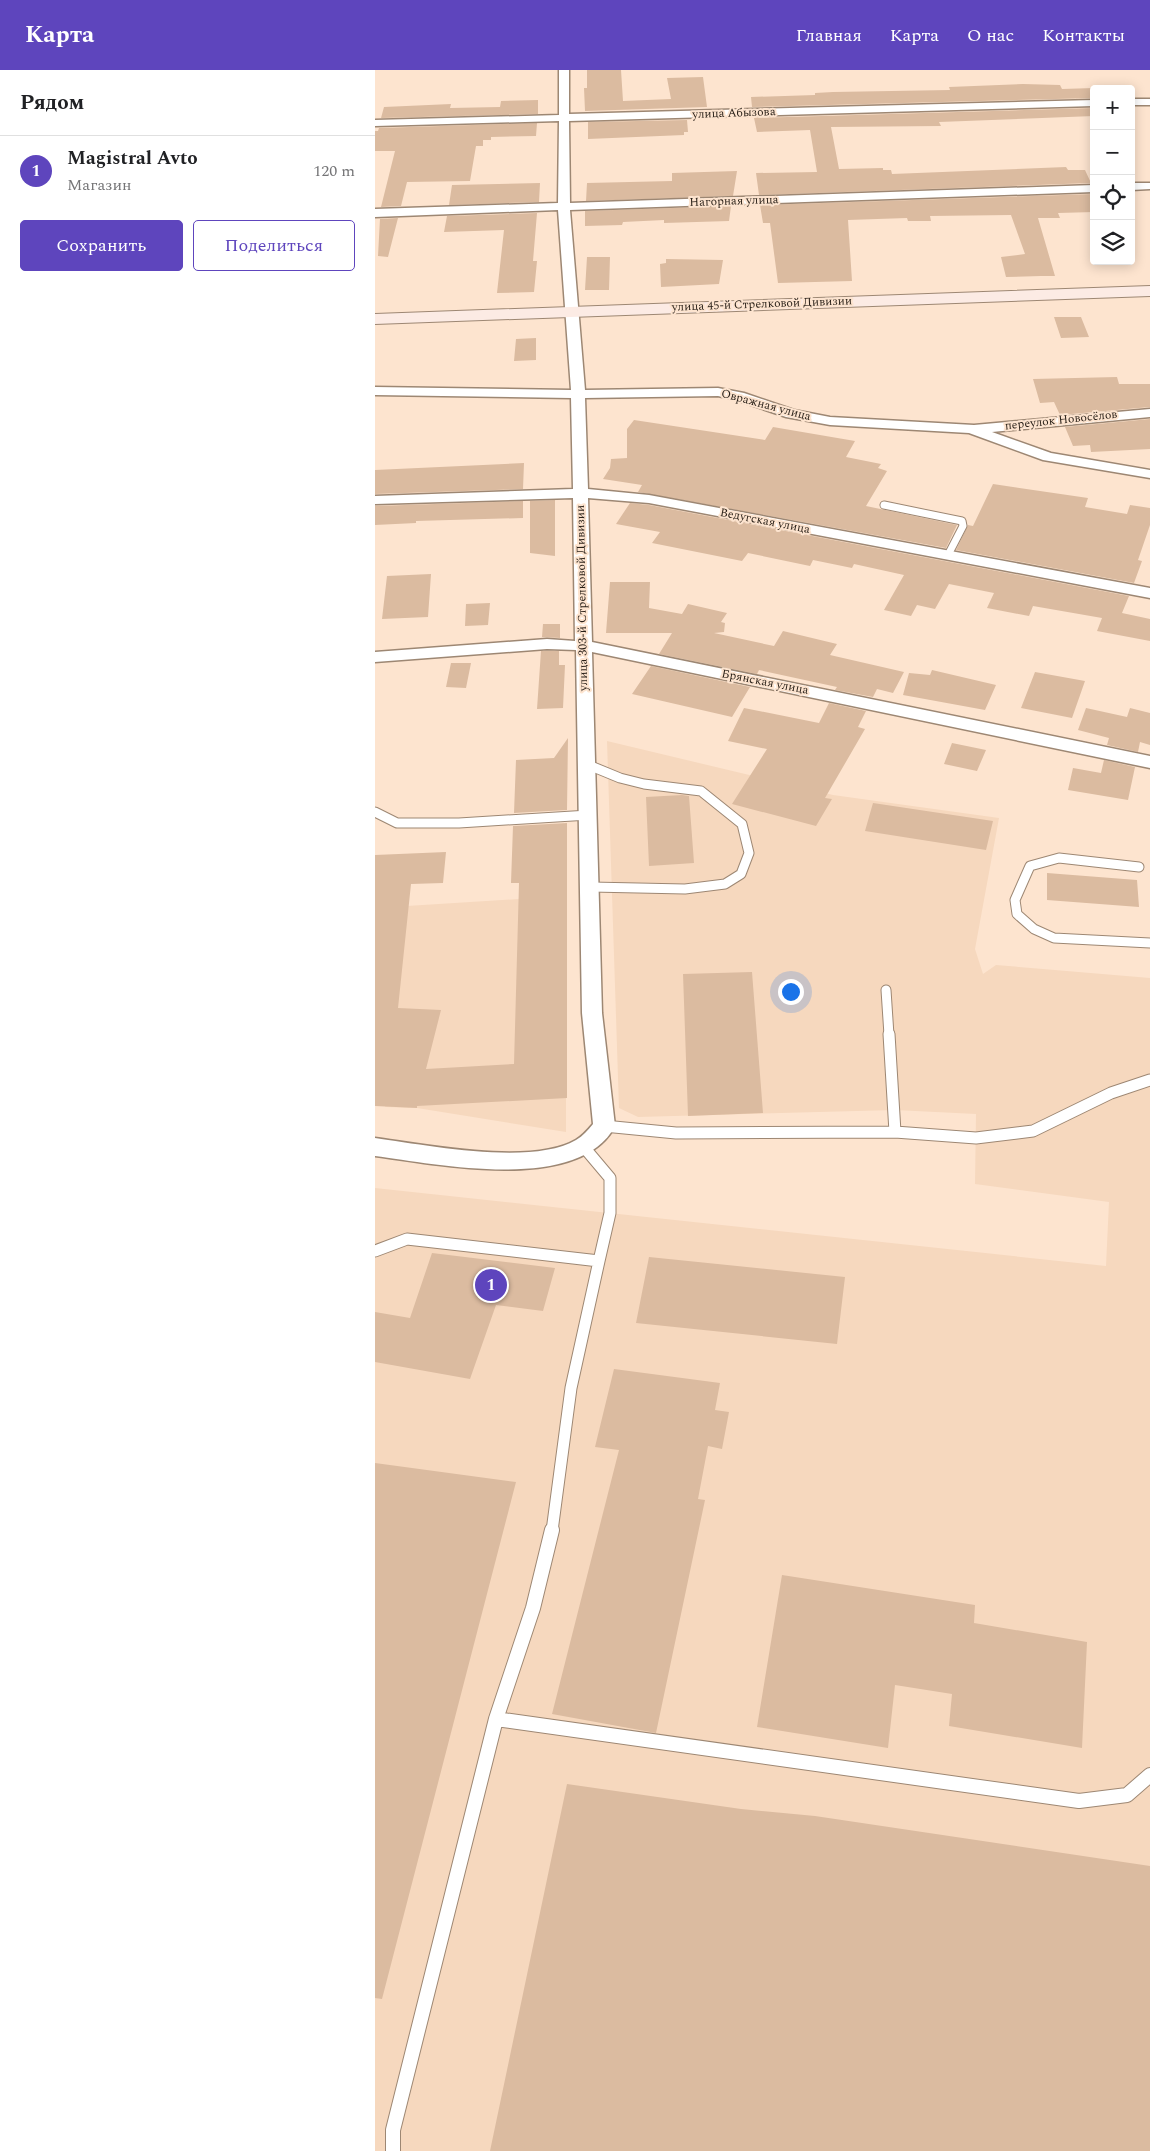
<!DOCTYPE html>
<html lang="ru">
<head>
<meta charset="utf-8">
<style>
	body { margin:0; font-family:Spectral,serif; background:#f6f6f6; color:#202124 }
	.controls { position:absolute; right:15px; top:15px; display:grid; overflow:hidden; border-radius:5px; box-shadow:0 2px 12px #0003 }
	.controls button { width:45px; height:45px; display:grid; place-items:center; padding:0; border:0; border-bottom:1px solid #e0e0e0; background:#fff; color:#202124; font:25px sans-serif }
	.you { position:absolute; left:415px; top:921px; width:18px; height:18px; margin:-12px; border:4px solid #fff; border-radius:50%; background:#1a73e8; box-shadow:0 0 0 8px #1a73e833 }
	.badge { display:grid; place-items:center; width:32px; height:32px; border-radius:50%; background:#5e45bd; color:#fff; font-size:16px; font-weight:700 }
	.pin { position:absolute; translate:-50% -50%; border:2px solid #fff; box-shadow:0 1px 5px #0006 }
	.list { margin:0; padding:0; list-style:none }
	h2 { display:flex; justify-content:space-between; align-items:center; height:65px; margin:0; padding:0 20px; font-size:21px }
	h2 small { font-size:16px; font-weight:400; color:#757577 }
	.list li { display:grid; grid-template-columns:32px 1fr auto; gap:15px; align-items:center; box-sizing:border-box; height:70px; padding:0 20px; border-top:1px solid #e0e0e0 }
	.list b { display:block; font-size:19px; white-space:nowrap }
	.list p { margin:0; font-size:16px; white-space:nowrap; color:#757577 }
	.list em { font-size:16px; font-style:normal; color:#757577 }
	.actions { display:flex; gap:10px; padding:15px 20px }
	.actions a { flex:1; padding:11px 0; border:1px solid #5e45bd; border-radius:5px; text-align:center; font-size:18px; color:#5e45bd }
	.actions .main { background:#5e45bd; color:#fff }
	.icon { flex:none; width:28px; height:28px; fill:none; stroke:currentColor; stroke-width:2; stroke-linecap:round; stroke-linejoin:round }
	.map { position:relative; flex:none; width:775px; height:2081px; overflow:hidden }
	header { display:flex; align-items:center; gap:30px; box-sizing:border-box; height:70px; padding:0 25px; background:#5e45bd; color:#fff }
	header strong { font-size:24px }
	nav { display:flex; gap:28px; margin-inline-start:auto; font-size:18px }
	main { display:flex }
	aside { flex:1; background:#fff }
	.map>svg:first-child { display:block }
	.built { fill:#f6d8be }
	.building { fill:#dbbba0 }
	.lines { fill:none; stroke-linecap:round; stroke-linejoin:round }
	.lane-far3-casing { stroke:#9d8773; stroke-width:9 }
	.lane-far2-casing { stroke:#9d8773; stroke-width:11 }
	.lane-far1-casing { stroke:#9d8773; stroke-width:13 }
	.lane-casing { stroke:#9d8773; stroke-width:16 }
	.street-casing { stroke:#9d8773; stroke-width:3 }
	.secondary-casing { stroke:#9d8773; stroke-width:2 }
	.lane-far3 { stroke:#fff; stroke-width:7 }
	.lane-far2 { stroke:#fff; stroke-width:9 }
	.lane-far1 { stroke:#fff; stroke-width:11 }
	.lane { stroke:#fff; stroke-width:14 }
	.street { fill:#fff; fill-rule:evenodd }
	.secondary { fill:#fcebe4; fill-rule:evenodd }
	.labels { text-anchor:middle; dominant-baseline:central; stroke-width:4; stroke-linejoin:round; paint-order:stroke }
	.far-street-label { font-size:12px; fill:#281f17; stroke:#fde4cf }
</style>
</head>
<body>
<header>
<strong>Карта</strong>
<nav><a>Главная</a><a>Карта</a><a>О нас</a><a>Контакты</a></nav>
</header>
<main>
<aside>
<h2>Рядом<small></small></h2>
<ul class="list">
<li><span class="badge">1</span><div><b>Magistral Avto</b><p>Магазин</p></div><em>120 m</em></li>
</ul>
<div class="actions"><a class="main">Сохранить</a><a>Поделиться</a></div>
</aside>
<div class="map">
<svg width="775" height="2081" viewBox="0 0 775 2081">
	<rect width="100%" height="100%" fill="#fde4cf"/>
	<path class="built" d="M232,671L458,725L624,748L600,879L608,904L621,895L775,908V2081H0V1118L731,1196L734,1132L600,1114L601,1044L520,1040L263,1047L244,1038Z
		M191,826V1062L42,1038L10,1037L0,838Z"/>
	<path class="building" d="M212,0H246L248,31L296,29L292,8L328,7L332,37L210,41L209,18H212Z
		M648,14L685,15L687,19L719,18V28L377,37L376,27L440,25V23L458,22L575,20L574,17Z
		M163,30V44L6,48L9,37L76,34L75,38L125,37L126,31Z
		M719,38V46L564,52L566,56L456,57L464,99L508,98V100H516L517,104L691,97L693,100H710L716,113L384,125L381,103L442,102L435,60L382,62L379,48Z
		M312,50L313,62H309V65L213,69V52Z
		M162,53L161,66L116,67V70H108V76H101L95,111L32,112L26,136L6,137L20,81H0V61H3L4,58Z
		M362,101L358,126L211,131L212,113L297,111V103Z
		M165,113L164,132L74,135L77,115Z
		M719,124V142L683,143L685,148H663L680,206H666L631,207L626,187L650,184L636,145L555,146L556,151H533L532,148L473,150L477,211L403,213L395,153H388L385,135Z
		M356,136L354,151L289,153V150L248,152L247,155L210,156V141Z
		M162,143L158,191H162L159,222L122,223L129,160L69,162L72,146Z
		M23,148L13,187L3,186L5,149Z
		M212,187H235L234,220H210Z
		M291,189L348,190L344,214L286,217L285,194L291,193Z
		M679,247H706L714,267L686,268Z
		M161,268V290L139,291L141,269Z
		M742,307L744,314H775V337L685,345L679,332L665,333L658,309Z
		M775,349V379L716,382L715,375L698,376L690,357Z
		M259,350L390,370L398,357L480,371L471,387L506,394L503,398L512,401L491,436L582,455L571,478L263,422L267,415L228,409L235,398L236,389L252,388V359Z
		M149,393L148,419L0,424V400Z
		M618,414L713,428L710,437L752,444L755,435L775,438V455L763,490L767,491L759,513L581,480L593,455L598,456Z
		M180,430V486L155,483V431Z
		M148,431V448L41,451V453L0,455V436Z
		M255,433L274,435L754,526L747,543L775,549V571L722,561L727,548L658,536L654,546L612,538L619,523L574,514L560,539L542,535L536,546L509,540L529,505L479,494L477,498L438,490L435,496L373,483L367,491L277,473L285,462L241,454Z
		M56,504L53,547L7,549L12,506Z
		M235,512H275L274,538L307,544L313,534L352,543L346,552L350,553L349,562L339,563L399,576L408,561L462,574L455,585L529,602L518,623L502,619L498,627L460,620L462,617L384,600L382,604L284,584L297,563H231Z
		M115,533L113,555L90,556L91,534Z
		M168,554H185V568L167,567Z
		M166,581H184V595H190L188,638L162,639Z
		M76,593H96L91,618L71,617Z
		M276,596L375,617L357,647L257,624Z
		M557,600L621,615L610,640L528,625L534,603L555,605Z
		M660,602L710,611L697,648L646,638Z
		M454,633L491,641L483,657L490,659L450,728L457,729L441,756L357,734L392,679L353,671L369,638L444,653Z
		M711,638L752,647L755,638L775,643V675L765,672L763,682L732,675L734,668L703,660Z
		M193,668L192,740L139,743L141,690L179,688Z
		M577,673L611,680L602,701L569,694Z
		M729,690L760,697L753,730L693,720L698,698L726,703Z
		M307,725L314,726L319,793L274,796L271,727Z
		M498,733L618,751L611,780L490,761Z
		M192,753V1028L42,1036V1038L0,1036V785L71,782L68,813L36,814L23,938L66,940L51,999L139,994L144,813H136L138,756Z
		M672,803L762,810L764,837L672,830Z
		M377,902L388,1043L313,1046L308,904Z
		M57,1183L180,1198L168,1241L121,1235L95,1309L0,1292V1242L35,1248Z
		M274,1187L470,1207L462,1274L261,1253Z
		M239,1299L345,1313L340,1340L354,1342L347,1379L333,1376L323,1429L330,1430L281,1663L177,1644L244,1380L220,1377Z
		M0,1393L141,1412L7,1929L0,1928Z
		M407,1505L600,1535L599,1553L712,1572L707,1678L574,1656L577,1624L520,1615L513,1678L382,1657Z
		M192,1714L366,1739L440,1746L775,1796V2081H115Z"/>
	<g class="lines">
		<g class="lane-far3-casing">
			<path id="lane-far3" d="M509,435L587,451L588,456L573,485"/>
		</g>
		<g class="lane-far2-casing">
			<path id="lane-far2" d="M211,694L245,708L269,714L326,721L367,754L374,783L366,804L350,814L310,819L216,817
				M0,742L22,753H84L214,745
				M764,797L684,788L655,796L640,830L642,844L659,859L679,868L775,873
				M511,920L514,965"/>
		</g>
		<g class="lane-far1-casing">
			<path id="lane-far1" d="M514,964L520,1062
				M229,1056L301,1063L520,1062L601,1068L658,1061L736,1023L775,1010
				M208,1076L235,1108V1143L224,1191
				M0,1181L32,1169L224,1191L196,1318L177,1461"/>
		</g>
		<g class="lane-casing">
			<path id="lane" d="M121,1649L704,1731L752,1725L775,1705
				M18,2081V2060L121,1649L158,1538L177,1460"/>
		</g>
		<g class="street-casing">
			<path id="street" d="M184,0H194V44L719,30V36L194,51L195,133L719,115V122L195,140L210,320L343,318L369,323L419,340L455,347L599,355L775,339V347L617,362L676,383L775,400V408L668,390L594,363L455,355L411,347L361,330L343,326L210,328L213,419L274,425L775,518V528L274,433L213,428L217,572L775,686V698L217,582L227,943L240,1056C204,1124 62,1094 0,1086V1068C51,1075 157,1096 201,1070C208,1066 213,1060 218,1054L207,943L201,580L172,579L0,592V582L172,569L200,571L198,428L0,434V426L198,419L196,328L0,325V317L196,320L183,140L0,147V139L183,133L184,51L0,56V50L184,45Z
				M756,29H775V35H756Z
				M756,113H775V119L756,120Z"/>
		</g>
		<g class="secondary-casing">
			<path id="secondary" d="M775,216V226L0,254V244Z"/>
		</g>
		<use href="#lane-far3" class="lane-far3"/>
		<use href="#lane-far2" class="lane-far2"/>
		<use href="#lane-far1" class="lane-far1"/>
		<use href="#lane" class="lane"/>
		<use href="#street" class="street"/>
		<use href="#secondary" class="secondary"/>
	</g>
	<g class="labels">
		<g class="far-street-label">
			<text transform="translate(359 43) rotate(-2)">улица Абызова</text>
			<text transform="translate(359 131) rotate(-2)">Нагорная улица</text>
			<text transform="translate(387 234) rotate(-2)">улица 45-й Стрелковой Дивизии</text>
			<text transform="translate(391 335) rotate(15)">Овражная улица</text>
			<text transform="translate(686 350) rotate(-6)">переулок Новосёлов</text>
			<text transform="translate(390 451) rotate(11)">Ведугская улица</text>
			<text transform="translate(207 528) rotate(-91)">улица 303-й Стрелковой Дивизии</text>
			<text transform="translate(390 612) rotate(11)">Брянская улица</text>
		</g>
	</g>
</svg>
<div class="controls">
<button>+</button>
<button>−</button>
<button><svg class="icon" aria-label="locate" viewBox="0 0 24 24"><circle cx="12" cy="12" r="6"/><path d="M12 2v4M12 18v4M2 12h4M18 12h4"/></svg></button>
<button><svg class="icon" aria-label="layers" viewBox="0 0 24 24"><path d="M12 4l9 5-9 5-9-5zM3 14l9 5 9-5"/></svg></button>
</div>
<div class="you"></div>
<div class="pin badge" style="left:116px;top:1215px">1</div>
</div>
</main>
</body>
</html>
